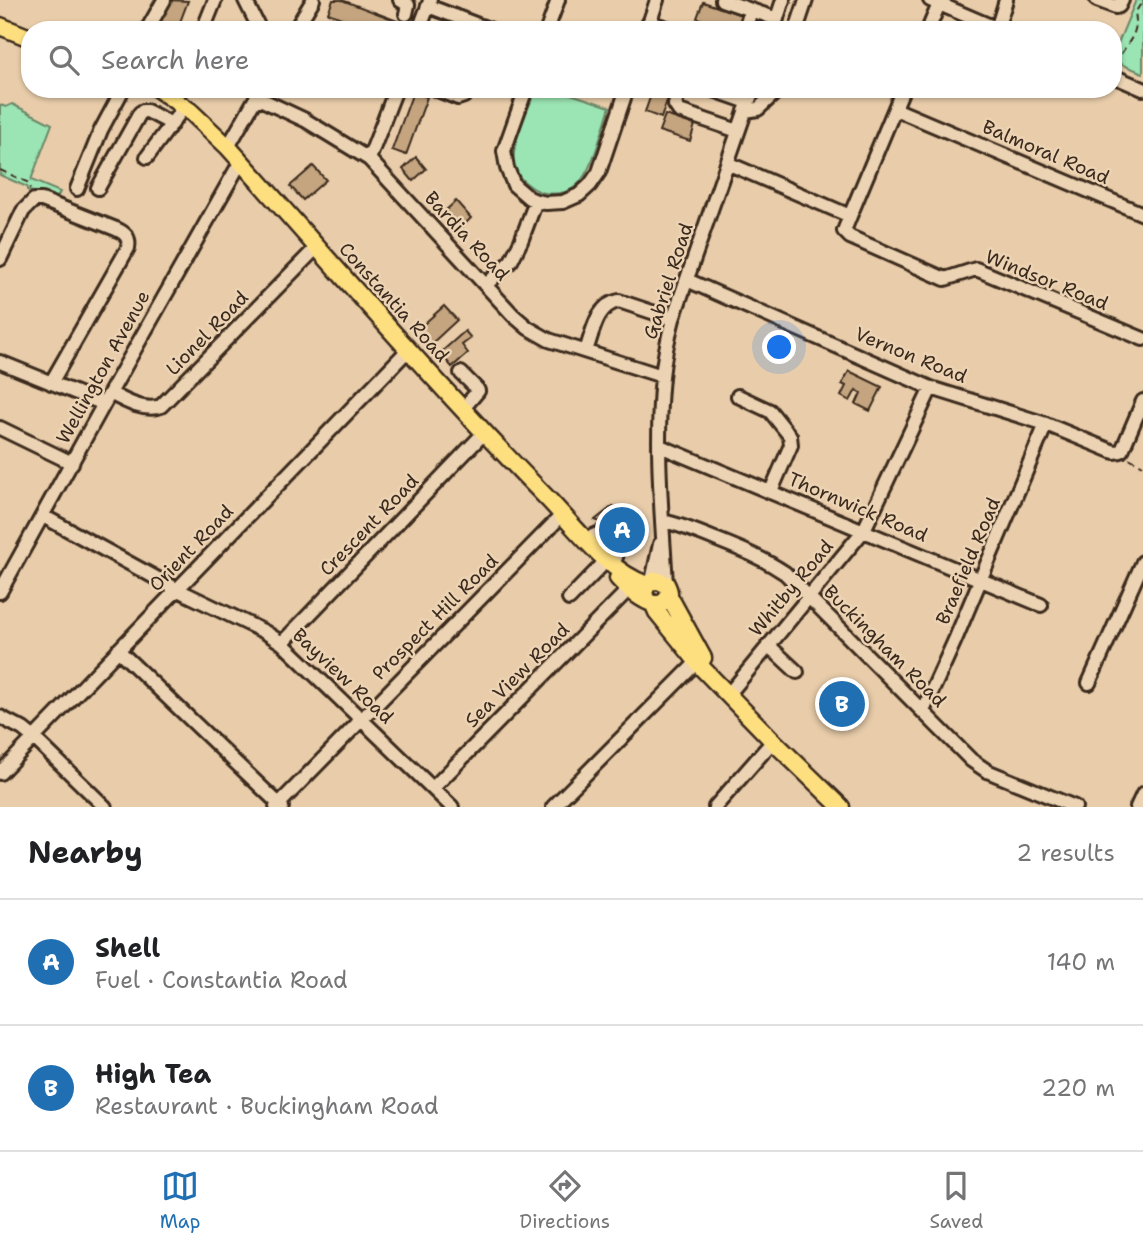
<!DOCTYPE html>
<html lang="en">
<head>
<meta charset="utf-8">
<style>
	body { margin:0; font-family:"Shantell Sans",sans-serif; background:#f2f2f2; color:#202124 }
	.you { position:absolute; left:780px; top:348px; width:24px; height:24px; margin:-18px; border:5px solid #fff; border-radius:50%; background:#1a73e8; box-shadow:0 0 0 10px #1a73e833 }
	.badge { display:grid; place-items:center; width:46px; height:46px; border-radius:50%; background:#1f6fb2; color:#fff; font-size:23px; font-weight:700 }
	.pin { position:absolute; translate:-50% -50%; border:4px solid #fff; box-shadow:0 2px 7px #0006 }
	.list { margin:0; padding:0; list-style:none }
	h2 { display:flex; justify-content:space-between; align-items:center; height:91px; margin:0; padding:0 28px; font-size:30px }
	h2 small { font-size:23px; font-weight:400; color:#757577 }
	.list li { display:grid; grid-template-columns:46px 1fr auto; gap:21px; align-items:center; box-sizing:border-box; height:126px; padding:0 28px; border-top:2px solid #e0e0e0 }
	.list b { display:block; font-size:26px; white-space:nowrap }
	.list p { margin:0; font-size:23px; white-space:nowrap; color:#757577 }
	.list em { font-size:23px; font-style:normal; color:#757577 }
	.icon { flex:none; width:38px; height:38px; fill:none; stroke:currentColor; stroke-width:2; stroke-linecap:round; stroke-linejoin:round }
	.map { position:relative; flex:none; width:1143px; height:807px; overflow:hidden }
	.search { position:absolute; background:#fff; box-shadow:0 2px 5px #0004; left:21px; right:21px; top:21px; height:77px; display:flex; align-items:center; gap:18px; box-sizing:border-box; padding:0 24px; border-radius:28px; color:#757577; font-size:26px }
	.sheet { height:343px; background:#fff }
	nav { display:flex; justify-content:space-around; align-items:center; box-sizing:border-box; height:98px; border-top:2px solid #e0e0e0; background:#fff; font-size:19px; color:#757577 }
	nav a { display:grid; justify-items:center; gap:4px }
	nav .on { color:#1f6fb2 }
	.map>svg:first-child { display:block }
	.green { fill:#9be4b3; stroke:#6b8768; stroke-width:2 }
	.building { fill:#c4a57f; stroke:#3b2a1e; stroke-width:2 }
	.lines { fill:none; stroke-linecap:round; stroke-linejoin:round }
	.minor-casing { stroke:#3b2a1e; stroke-width:18 }
	.major-casing { stroke:#3b2a1e; stroke-width:21 }
	.path { stroke:#3b2a1e; stroke-width:2; stroke-dasharray:7 5; stroke-linecap:butt }
	.minor { stroke:#ecd3b3; stroke-width:12 }
	.major { stroke:#fedf80; stroke-width:16 }
	.labels { text-anchor:middle; dominant-baseline:central; stroke-width:5; stroke-linejoin:round; paint-order:stroke }
	.street-label { font-size:19px; fill:#3b2a1e; stroke:#ecd3b3 }
</style>
</head>
<body>
<div class="map">
<svg width="1143" height="807" viewBox="0 0 1143 807">
	<rect width="100%" height="100%" fill="#e9cdaa"/>
	<filter id="ink" filterUnits="userSpaceOnUse"><feTurbulence type="fractalNoise" baseFrequency=".0143" numOctaves="2"/><feDisplacementMap in="SourceGraphic" scale="14" xChannelSelector="R" yChannelSelector="G"/><feConvolveMatrix kernelMatrix="1 2 1 2 8 2 1 2 1" color-interpolation-filters="sRGB"/></filter>
	<g filter="url(#ink)">
		<path class="green" d="M1136,0H1143V73L1113,61V55Z
			M536,89H556L610,107C603,127 593,172 576,186C567,194 552,195 540,192C531,188 516,177 514,167C510,145 528,110 536,89Z
			M12,104L52,124L31,180L60,192L56,200L27,190V187L0,175V105L6,107Z"/>
		<path class="building" d="M169,0L188,1L177,30H157Z
			M333,0H342L403,23L400,30H373L328,13Z
			M703,2L745,16L740,30H722L723,27L697,18Z
			M653,89H671L661,118L645,112Z
			M413,92L427,97L406,155L392,150Z
			M665,115L695,125L690,141L659,131Z
			M416,157L426,169L413,181L403,169Z
			M313,166L326,180L303,200L290,186Z
			M456,201L471,218L461,228L445,211Z
			M444,306L457,320L430,345L417,330Z
			M465,331L471,338L462,345L468,353L452,367L440,353Z
			M849,371L882,387L870,411L856,404L861,393L856,390L850,401L841,396L846,386L842,384Z
			M613,506L636,517L621,553L607,547L614,528L595,520Z"/>
		<g class="lines">
			<g class="minor-casing">
				<path id="minor" d="M245,0L260,30
					M400,0L408,5L406,14
					M722,0L777,19
					M930,0L1000,30
					M1097,0L1116,7L1119,6L1122,0
					M428,6L491,30
					M649,22L673,30
					M997,29L1006,0
					M147,30L164,0
					M203,30L215,0
					M295,30L313,0
					M419,30L430,1
					M547,30L558,0
					M647,30L657,0
					M745,30L751,10
					M773,30L783,0
					M796,30L806,0
					M928,30L939,4
					M1113,76L1143,89
					M435,89L458,98L464,96L468,89
					M526,89L504,151L507,168L514,185L529,198L536,201L546,203L563,202L579,195L590,185L599,172L627,89
					M679,89L675,105L679,111L738,131
					M711,89L748,102
					M256,97L305,120L369,159L513,315L528,328L549,340L662,376
					M895,109L1143,214
					M745,111L758,109L775,93L776,89
					M228,147L261,89
					M147,157L184,107
					M369,159L396,89
					M727,163L850,216L844,231L850,237L945,279L976,269L1143,339
					M98,188L140,113L143,111H147L172,124
					M77,189L101,130L123,89
					M850,216L903,89
					M0,259L23,211L34,200H42L116,229C125,233 130,237 128,248L51,383
					M687,280L931,388L1046,424L1114,452L1121,451L1123,448L1143,401
					M486,285L511,261L521,241L536,201
					M586,351C593,332 596,305 619,301L673,319
					M0,362L104,404
					M461,373L477,389L478,391L462,410
					M110,393C125,401 144,412 161,406L317,247
					M738,396L770,411L790,436L791,445L771,491
					M0,428L72,463
					M660,446L1041,605
					M43,516L178,590L265,632L282,643L452,807
					M663,521C681,525 698,532 715,539C740,549 763,558 785,573L971,760L987,771L1075,807
					M586,539L600,533L611,536
					M613,566L618,551
					M652,581L660,544
					M666,584C662,516 655,446 662,377C664,357 668,338 673,319L753,89
					M0,592L110,393L241,161
					M569,599L605,562
					M282,643L483,434
					M768,645L797,672
					M118,650L282,807
					M1089,683L1143,562
					M728,695L864,530L931,388
					M923,711L955,640L1046,424
					M0,717L23,729L34,738L105,807
					M0,773L408,350
					M433,788L629,589
					M276,807L563,514
					M553,807L697,662
					M715,807L773,741
					M1137,807L1143,794"/>
			</g>
			<g class="major-casing">
				<path id="major" d="M0,26L30,38
					M158,89L190,111L228,147C333,264 436,385 547,498C576,528 607,571 647,585
					M618,578C626,587 655,614 666,600C671,595 669,590 666,584L656,580L647,585L644,592L646,600
					M669,596L703,658
					M654,605L657,612L704,670L773,741L841,807"/>
			</g>
			<path class="path" d="M1115,64C1125,44 1140,36 1135,13L1143,0
				M0,170L29,183L30,189
				M1129,458L1143,466"/>
			<use href="#minor" class="minor"/>
			<use href="#major" class="major"/>
		</g>
	</g>
	<g class="labels">
		<g class="street-label">
			<text transform="translate(1046 152) rotate(23)">Balmoral Road</text>
			<text transform="translate(467 236) rotate(47)">Bardia Road</text>
			<text transform="translate(1047 280) rotate(22)">Windsor Road</text>
			<text transform="translate(668 281) rotate(-72)">Gabriel Road</text>
			<text transform="translate(394 302) rotate(48)">Constantia Road</text>
			<text transform="translate(207 333) rotate(-46)">Lionel Road</text>
			<text transform="translate(911 355) rotate(22)">Vernon Road</text>
			<text transform="translate(103 367) rotate(-61)">Wellington Avenue</text>
			<text transform="translate(858 507) rotate(23)">Thornwick Road</text>
			<text transform="translate(369 525) rotate(-46)">Crescent Road</text>
			<text transform="translate(191 548) rotate(-46)">Orient Road</text>
			<text transform="translate(968 561) rotate(-67)">Braefield Road</text>
			<text transform="translate(791 588) rotate(-50)">Whitby Road</text>
			<text transform="translate(435 617) rotate(-45)">Prospect Hill Road</text>
			<text transform="translate(885 646) rotate(45)">Buckingham Road</text>
			<text transform="translate(517 675) rotate(-45)">Sea View Road</text>
			<text transform="translate(343 676) rotate(43)">Bayview Road</text>
		</g>
	</g>
</svg>
<div class="you"></div>
<div class="pin badge" style="left:622px;top:530px">A</div>
<div class="pin badge" style="left:842px;top:704px">B</div>
<div class="search"><svg class="icon" aria-label="search" viewBox="0 0 24 24"><circle cx="10" cy="10" r="6"/><path d="M15 15l6 6"/></svg>Search here</div>
</div>
<section class="sheet">
<h2>Nearby<small>2 results</small></h2>
<ul class="list">
<li><span class="badge">A</span><div><b>Shell</b><p>Fuel · Constantia Road</p></div><em>140 m</em></li>
<li><span class="badge">B</span><div><b>High Tea</b><p>Restaurant · Buckingham Road</p></div><em>220 m</em></li>
</ul>
</section>
<nav>
<a class="on"><svg class="icon" aria-label="map" viewBox="0 0 24 24"><path d="M3 6l6-2 6 2 6-2v14l-6 2-6-2-6 2zM9 4v14M15 6v14"/></svg>Map</a>
<a><svg class="icon" aria-label="directions" viewBox="0 0 24 24"><path d="M12 3l9 9-9 9-9-9zM9 14v-3h6M13 9l2 2-2 2"/></svg>Directions</a>
<a><svg class="icon" aria-label="saved" viewBox="0 0 24 24"><path d="M7 4h10v16l-5-4-5 4z"/></svg>Saved</a>
</nav>
</body>
</html>
